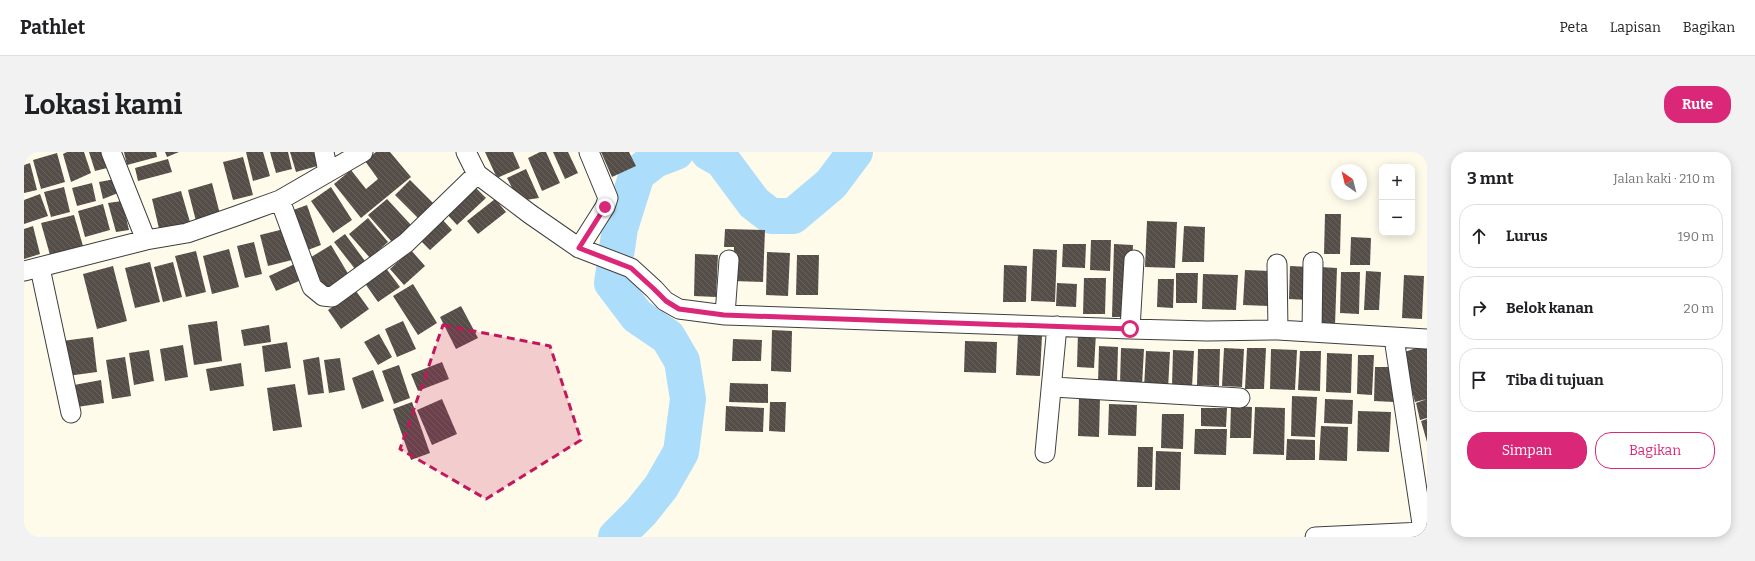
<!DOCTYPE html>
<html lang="id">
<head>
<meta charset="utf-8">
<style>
	body { margin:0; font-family:Bitter,serif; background:#f2f2f2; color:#202124 }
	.controls { position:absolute; right:12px; top:12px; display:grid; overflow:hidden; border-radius:8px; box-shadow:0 2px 10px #0003 }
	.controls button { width:36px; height:36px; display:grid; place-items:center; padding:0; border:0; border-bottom:1px solid #e0e0e0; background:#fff; color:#202124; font:20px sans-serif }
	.compass { position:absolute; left:1307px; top:12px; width:36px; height:36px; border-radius:50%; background:#fff; box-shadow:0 2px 10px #0003; rotate:325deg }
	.stop { position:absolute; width:12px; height:12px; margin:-9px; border:3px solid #db2777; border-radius:50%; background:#fff }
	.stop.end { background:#db2777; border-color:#fff; box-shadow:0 1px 4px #0008 }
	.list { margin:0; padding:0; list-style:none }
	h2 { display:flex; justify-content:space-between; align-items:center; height:52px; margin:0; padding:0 16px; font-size:17px }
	h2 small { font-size:13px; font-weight:400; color:#757577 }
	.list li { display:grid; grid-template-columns:26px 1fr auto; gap:12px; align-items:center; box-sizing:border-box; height:64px; margin:0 8px 8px; padding:0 8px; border:1px solid #e0e0e0; border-radius:16px }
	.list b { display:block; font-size:15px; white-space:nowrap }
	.list em { font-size:13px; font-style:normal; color:#757577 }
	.actions { display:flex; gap:8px; padding:12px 16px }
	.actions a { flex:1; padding:9px 0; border:1px solid #db2777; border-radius:16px; text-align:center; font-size:14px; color:#db2777 }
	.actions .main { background:#db2777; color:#fff }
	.icon { flex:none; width:22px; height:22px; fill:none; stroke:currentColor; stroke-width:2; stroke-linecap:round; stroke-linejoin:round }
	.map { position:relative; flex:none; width:1403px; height:385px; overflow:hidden; border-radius:16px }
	header { display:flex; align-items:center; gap:24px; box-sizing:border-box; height:56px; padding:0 20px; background:#fff; border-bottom:1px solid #e0e0e0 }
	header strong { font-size:19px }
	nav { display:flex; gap:22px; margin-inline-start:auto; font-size:14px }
	.intro { display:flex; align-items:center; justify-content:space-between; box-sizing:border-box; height:96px; padding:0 24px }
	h1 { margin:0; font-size:28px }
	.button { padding:10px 18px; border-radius:16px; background:#db2777; color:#fff; font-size:14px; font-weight:700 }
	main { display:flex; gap:24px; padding:0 24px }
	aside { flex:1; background:#fff; border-radius:16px; box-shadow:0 2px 10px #0003 }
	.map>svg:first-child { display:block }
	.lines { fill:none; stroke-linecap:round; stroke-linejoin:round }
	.river { stroke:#acddfa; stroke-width:36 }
	.building { fill:url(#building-back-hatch) }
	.minor-casing { stroke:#3f3f3f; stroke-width:21 }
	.minor { stroke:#fff; stroke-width:19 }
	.route { stroke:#db2777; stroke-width:5 }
	.marked { fill:#c2185b; fill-opacity:0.2; stroke:#c2185b; stroke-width:3; stroke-dasharray:8 5; stroke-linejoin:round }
</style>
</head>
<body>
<header>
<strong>Pathlet</strong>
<nav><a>Peta</a><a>Lapisan</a><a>Bagikan</a></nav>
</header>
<div class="intro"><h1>Lokasi kami</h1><a class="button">Rute</a></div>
<main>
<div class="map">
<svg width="1403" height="385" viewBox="0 0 1403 385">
	<defs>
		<pattern id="building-back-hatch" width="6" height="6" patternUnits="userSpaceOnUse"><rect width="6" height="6" fill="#554d48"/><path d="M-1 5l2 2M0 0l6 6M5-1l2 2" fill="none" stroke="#68625e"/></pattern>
	</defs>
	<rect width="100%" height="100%" fill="#fffbeb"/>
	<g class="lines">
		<path class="river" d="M684,0L698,8L730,51L747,64H769L807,32L831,0
			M592,385L617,360L637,335L657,300L664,247L658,209L644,185L613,164L588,131L596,76L613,22L631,8L652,0"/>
	</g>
	<path class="building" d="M43,0H60L67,21L47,30L39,2Z
		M65,0H83L87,15L71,19Z
		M100,0H132L133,5L103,13Z
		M141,0H155L143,5Z
		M222,0H239L246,24L229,29Z
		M246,0H264L268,17L252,21Z
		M266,0H293L297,13L272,20Z
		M352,0H366L387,25L337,66L310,32L327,18L342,37L354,27L341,9Z
		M461,0H489L496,16L473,26Z
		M516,0H522L536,31L518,39L504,6Z
		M529,0H544L554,21L541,27Z
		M577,0H605L612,14L588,25Z
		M33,1L41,30L17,37L9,8Z
		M219,5L229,43L209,48L199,10Z
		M144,7L148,20L114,29L111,16Z
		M6,11L13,38L0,41V13Z
		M502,17L515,46L495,49L483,26Z
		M91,27L94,41L79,47L75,30Z
		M386,28L410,52L395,67L371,43Z
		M68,31L72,49L53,54L48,36Z
		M188,31L197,66L173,73L164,38Z
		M449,33L462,46L433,73L421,60Z
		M40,35L46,60L27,65L20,40Z
		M307,35L328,68L309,81L287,49Z
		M157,39L168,77L137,85L128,47Z
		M16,42L24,64L0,72V48Z
		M363,47L387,73L368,90L344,63Z
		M471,47L482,60L454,82L443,69Z
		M98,49L105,78L92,80L84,51Z
		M79,52L86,78L61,85L54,59Z
		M283,53L297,93L276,101L261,61Z
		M1301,62H1317L1316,102H1300Z
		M50,63L59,94L26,103L17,71Z
		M416,65L428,78L406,98L393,85Z
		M344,66L364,90L346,106L325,82Z
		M1123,69L1153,70L1151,116L1121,115Z
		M9,74L16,102L0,107V77Z
		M1160,74L1181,75L1180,110H1158Z
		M260,77L268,108L244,114L236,83Z
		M701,77L741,78L739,130L709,129L710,95H700Z
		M321,82L341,109L331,117L310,90Z
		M1327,85L1347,86L1346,113H1326Z
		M1067,88H1087L1086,119L1066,118Z
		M230,90L238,122L221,126L213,94Z
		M1039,92H1062L1061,116L1038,115Z
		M1090,92L1109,93L1106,165H1088Z
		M307,93L326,125L303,139L284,107Z
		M205,97L215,135L188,142L179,104Z
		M1009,97L1033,98L1031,150L1007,149Z
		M387,98L401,114L380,133L366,117Z
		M172,99L182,140L162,145L151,104Z
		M743,100L766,101L764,144L742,143Z
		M671,102L694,103L692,145L670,144Z
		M773,103H795L794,143H772Z
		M126,110L136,150L111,156L101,116Z
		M149,110L158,145L139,150L130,115Z
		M275,110L282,126L252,139L245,124Z
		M980,113L1003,114L1002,150H979Z
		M89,114L103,169L73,177L59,122Z
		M1266,114L1286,115L1284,148L1265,147Z
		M361,115L376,135L354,150L340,130Z
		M1296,115L1313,116L1311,173L1294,172Z
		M1221,118L1246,119L1245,154L1219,153Z
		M1342,119L1357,120L1355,158H1340Z
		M1317,120H1336L1335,162L1316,161Z
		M1152,121H1174L1173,151H1152Z
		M1179,122L1214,123L1212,158L1178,157Z
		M1380,123L1400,124L1398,167L1378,166Z
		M1060,126H1082L1081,162H1059Z
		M1134,127H1150L1149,156L1133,155Z
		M1033,131L1053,132L1052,155L1032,154Z
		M389,132L413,171L394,183L369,144Z
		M332,139L345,157L317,177L304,158Z
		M437,154L454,186L432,197L416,165Z
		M193,169L198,209L170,213L164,173Z
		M379,169L392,197L373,205L361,177Z
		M245,173L247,190L220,194L217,178Z
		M748,178L768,179L767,220L747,219Z
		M1054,180L1072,181L1070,216L1053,215Z
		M355,182L368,205L354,213L340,190Z
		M994,182L1018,183L1016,224L992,223Z
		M69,185L73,220L43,224L38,189Z
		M709,187L738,188L737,209H708Z
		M941,189L973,190L972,221L940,220Z
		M263,190L267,216L241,220L238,194Z
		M1403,192V247L1391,250L1378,201Z
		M159,193L164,225L141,229L136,197Z
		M1075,194L1094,195L1093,232H1074Z
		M1097,196L1120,197L1118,233L1096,232Z
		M1200,196L1220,197L1218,235L1198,234Z
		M1223,196H1242L1240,237H1221Z
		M1174,197H1196L1195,234L1173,233Z
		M1247,197L1273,198L1271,238L1246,237Z
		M125,198L130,229L110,233L105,201Z
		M1149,198L1170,199L1168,235L1148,234Z
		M1122,199L1146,200L1144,237L1120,236Z
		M1276,199H1297L1296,239L1274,238Z
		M1303,201L1328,202L1327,241L1302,240Z
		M1334,203H1350L1348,243L1333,242Z
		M101,205L107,244L88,247L82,208Z
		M295,205L300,241L284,243L279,208Z
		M316,206L321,238L305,241L300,208Z
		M418,210L425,227L394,239L387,222Z
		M217,211L220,234L186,239L182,217Z
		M375,213L386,246L370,252L358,219Z
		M1351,215H1371L1370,250L1350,249Z
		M349,218L360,249L338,257L328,226Z
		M77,228L80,251L53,255L50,233Z
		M706,231L744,232V251L705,250Z
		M271,232L278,275L249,279L243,236Z
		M1268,244L1293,245L1291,285L1267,284Z
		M1055,245L1076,246L1075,285L1054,284Z
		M418,247L433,282L408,293L393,258Z
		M1301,247L1329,248L1328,272L1300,271Z
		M1403,247V266L1396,268L1392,251Z
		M388,250L406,301L387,308L369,257Z
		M746,250H762L761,280L745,279Z
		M1085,252L1113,253L1112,284L1084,283Z
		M702,254L740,256L739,280L701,279Z
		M1207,254L1228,255L1227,286H1206Z
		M1231,255L1261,256L1260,303L1229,302Z
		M1177,256H1203L1202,275L1177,274Z
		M1334,259L1367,260L1365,300L1333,299Z
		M1138,262H1160L1159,297L1137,296Z
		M1403,267V290L1397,269Z
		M1297,274L1324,275L1323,309L1295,308Z
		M1171,277H1203L1202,303L1170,302Z
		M1263,287L1291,288V308H1262Z
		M1114,295H1129L1128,335H1113Z
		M1132,299L1157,300L1156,338H1131Z"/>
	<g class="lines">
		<g class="minor-casing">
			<path id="minor" d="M87,0L122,88
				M300,0L304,20
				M442,0L453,22L506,62L555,96L607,116L630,137L641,149L655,157L701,163L1106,177L1183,179L1254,178L1403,187
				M256,48L288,135L299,144L308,145L382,91L453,22
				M555,96L581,55L584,46L565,0
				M1253,112L1254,178
				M16,116L47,261
				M0,119L122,88L163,81L212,64L256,48L339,0
				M701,163L705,108
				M1106,177L1110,108
				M1288,180L1289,110
				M1370,186L1400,385
				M1029,235L1216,246
				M1021,301L1033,174
				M1291,385L1399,380"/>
		</g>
		<use href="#minor" class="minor"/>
	</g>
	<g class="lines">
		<path class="route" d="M581,55L555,96L607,116L630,137L642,149L655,157L700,163L1106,177"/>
	</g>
	<path class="marked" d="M419,173L526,194L557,288L462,347L376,297Z"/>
</svg>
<div class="controls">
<button>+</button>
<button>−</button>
</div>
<svg class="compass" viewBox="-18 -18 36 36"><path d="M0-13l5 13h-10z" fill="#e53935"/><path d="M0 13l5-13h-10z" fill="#757577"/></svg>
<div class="stop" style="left:1106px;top:177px"></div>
<div class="stop end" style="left:581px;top:55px"></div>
</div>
<aside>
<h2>3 mnt<small>Jalan kaki · 210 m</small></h2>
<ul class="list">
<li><svg class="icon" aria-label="ahead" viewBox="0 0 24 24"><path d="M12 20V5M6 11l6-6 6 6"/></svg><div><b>Lurus</b></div><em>190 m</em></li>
<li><svg class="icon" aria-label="right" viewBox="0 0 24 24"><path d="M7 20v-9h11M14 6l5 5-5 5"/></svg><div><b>Belok kanan</b></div><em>20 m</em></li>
<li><svg class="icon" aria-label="arrive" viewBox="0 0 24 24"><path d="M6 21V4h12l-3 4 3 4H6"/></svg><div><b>Tiba di tujuan</b></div></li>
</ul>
<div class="actions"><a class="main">Simpan</a><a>Bagikan</a></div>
</aside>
</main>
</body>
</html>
